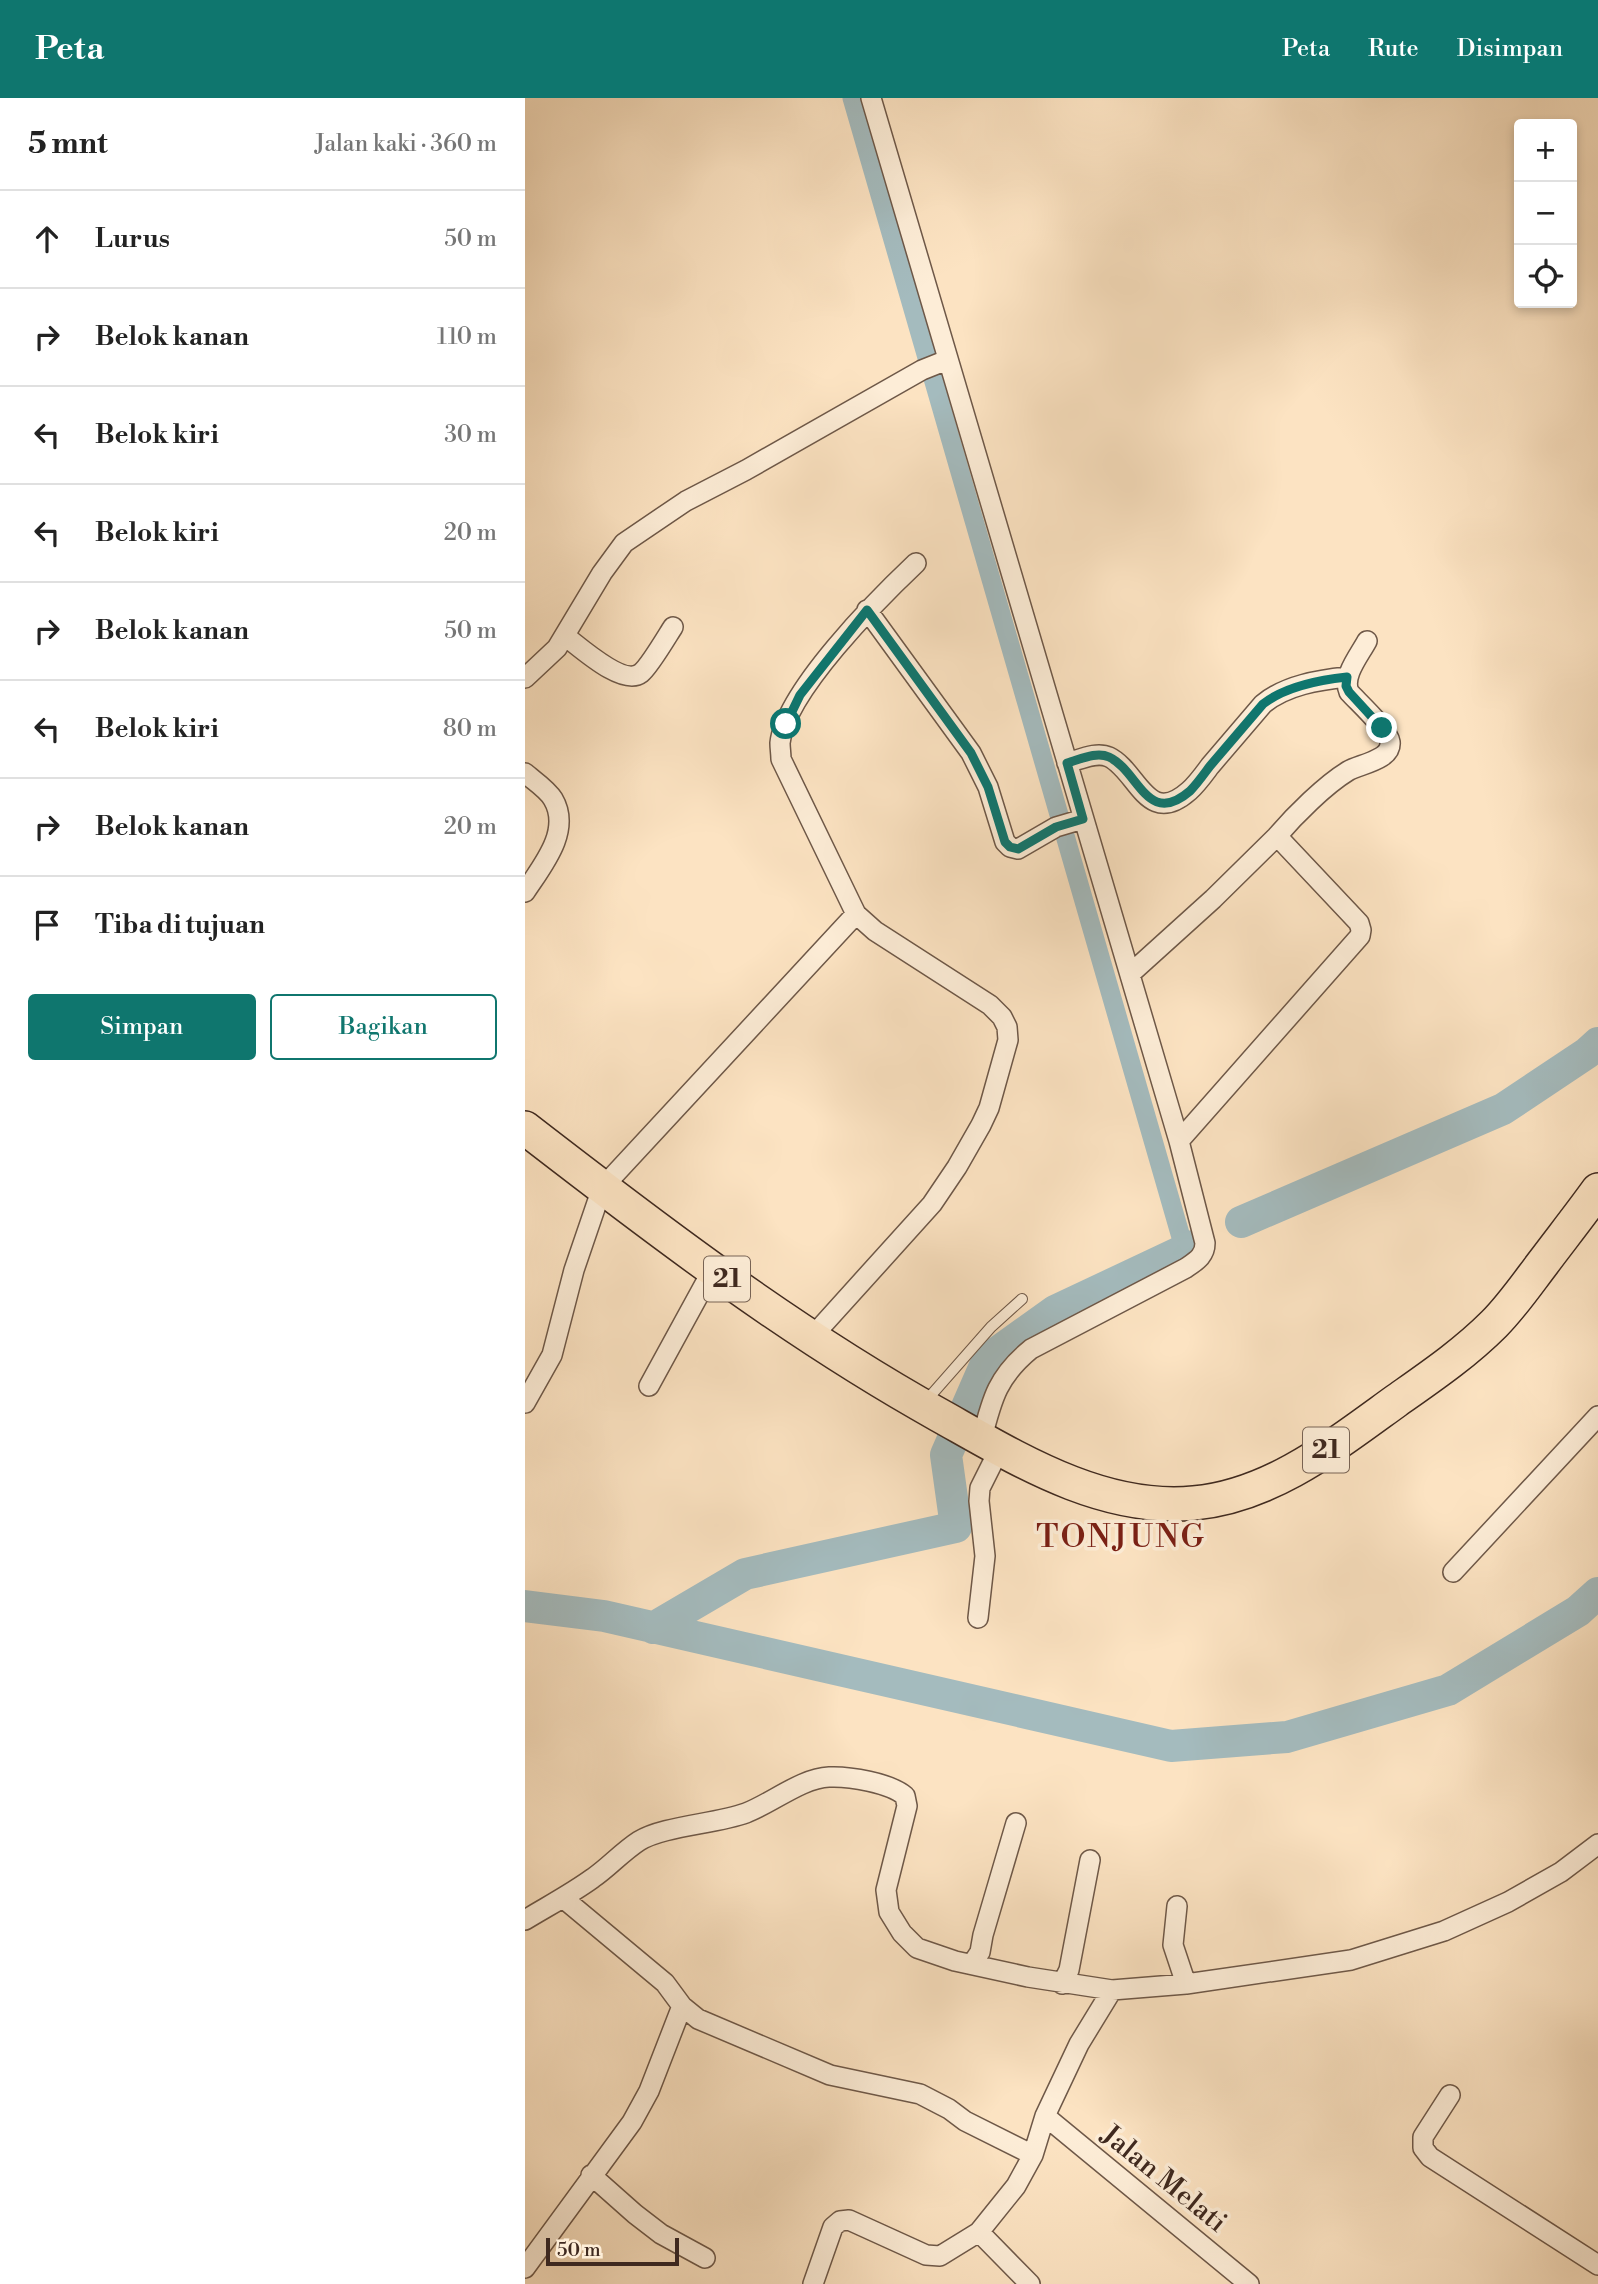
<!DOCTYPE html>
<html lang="id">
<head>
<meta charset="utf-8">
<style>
	body { margin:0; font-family:"Libre Bodoni",serif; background:#f2f2f2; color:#222 }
	.controls { position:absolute; right:21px; top:21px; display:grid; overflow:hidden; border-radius:7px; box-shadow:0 4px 10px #0003 }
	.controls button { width:63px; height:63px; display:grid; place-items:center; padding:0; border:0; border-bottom:2px solid #e0e0e0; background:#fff; color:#222; font:35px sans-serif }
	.scale { position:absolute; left:21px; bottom:18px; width:133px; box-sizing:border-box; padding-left:7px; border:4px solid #3f291f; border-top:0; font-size:19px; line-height:24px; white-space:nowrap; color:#3f291f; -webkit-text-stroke:5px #fdedd7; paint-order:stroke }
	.stop { position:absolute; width:21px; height:21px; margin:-16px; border:5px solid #0f766e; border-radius:50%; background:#fff }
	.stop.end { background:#0f766e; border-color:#fff; box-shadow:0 2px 7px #0008 }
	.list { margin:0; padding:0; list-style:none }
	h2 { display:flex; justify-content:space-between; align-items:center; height:91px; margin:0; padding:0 28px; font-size:30px }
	h2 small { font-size:23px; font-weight:400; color:#767676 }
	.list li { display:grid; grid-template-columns:46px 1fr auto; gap:21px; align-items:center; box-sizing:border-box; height:98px; padding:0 28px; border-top:2px solid #e0e0e0 }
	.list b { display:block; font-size:26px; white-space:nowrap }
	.list em { font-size:23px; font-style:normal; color:#767676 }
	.actions { display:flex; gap:14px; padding:21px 28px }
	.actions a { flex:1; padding:16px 0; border:2px solid #0f766e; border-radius:7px; text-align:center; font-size:24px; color:#0f766e }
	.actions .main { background:#0f766e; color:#fff }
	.icon { flex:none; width:38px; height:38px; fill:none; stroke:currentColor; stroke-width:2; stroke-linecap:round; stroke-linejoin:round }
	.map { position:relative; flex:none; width:1073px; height:2186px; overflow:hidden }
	header { display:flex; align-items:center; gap:42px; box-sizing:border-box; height:98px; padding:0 35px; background:#0f766e; color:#fff }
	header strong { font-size:33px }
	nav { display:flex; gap:38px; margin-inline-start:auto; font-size:24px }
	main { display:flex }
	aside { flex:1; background:#fff }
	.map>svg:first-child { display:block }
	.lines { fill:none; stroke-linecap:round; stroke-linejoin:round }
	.canal { stroke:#a4bbbe; stroke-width:19 }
	.river { stroke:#a4bbbe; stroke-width:32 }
	.service-casing { stroke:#6e5848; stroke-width:12 }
	.minor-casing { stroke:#6e5848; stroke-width:22 }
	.trunk-casing { stroke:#3f291f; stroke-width:36 }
	.service { stroke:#fdedd7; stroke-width:10 }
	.minor { stroke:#fdedd7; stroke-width:19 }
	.trunk { stroke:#fce3c2; stroke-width:33 }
	.route { stroke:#0f766e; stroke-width:9 }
	.labels { text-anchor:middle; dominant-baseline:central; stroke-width:7; stroke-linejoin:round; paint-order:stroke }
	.shield { fill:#fdedd7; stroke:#786456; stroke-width:2 }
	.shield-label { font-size:26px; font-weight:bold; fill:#3f291f }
	.street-label { font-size:28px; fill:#3f291f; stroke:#fdedd7 }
	.quarter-label { font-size:32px; letter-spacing:2px; fill:#7a1f14; stroke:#fdedd7 }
</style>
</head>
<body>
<header>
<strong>Peta</strong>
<nav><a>Peta</a><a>Rute</a><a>Disimpan</a></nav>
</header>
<main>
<aside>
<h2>5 mnt<small>Jalan kaki · 360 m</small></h2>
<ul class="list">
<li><svg class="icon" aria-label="ahead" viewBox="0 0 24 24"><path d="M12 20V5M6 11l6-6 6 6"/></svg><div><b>Lurus</b></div><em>50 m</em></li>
<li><svg class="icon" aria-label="right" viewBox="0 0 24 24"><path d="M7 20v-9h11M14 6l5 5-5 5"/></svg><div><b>Belok kanan</b></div><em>110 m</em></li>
<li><svg class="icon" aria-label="left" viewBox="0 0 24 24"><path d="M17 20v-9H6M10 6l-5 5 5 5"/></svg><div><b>Belok kiri</b></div><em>30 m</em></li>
<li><svg class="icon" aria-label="left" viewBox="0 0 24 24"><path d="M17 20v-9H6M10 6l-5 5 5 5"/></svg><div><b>Belok kiri</b></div><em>20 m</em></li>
<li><svg class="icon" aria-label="right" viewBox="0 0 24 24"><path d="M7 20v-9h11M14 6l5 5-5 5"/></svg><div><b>Belok kanan</b></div><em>50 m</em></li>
<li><svg class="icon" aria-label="left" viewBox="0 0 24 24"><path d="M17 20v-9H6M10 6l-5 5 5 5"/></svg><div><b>Belok kiri</b></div><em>80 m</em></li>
<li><svg class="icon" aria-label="right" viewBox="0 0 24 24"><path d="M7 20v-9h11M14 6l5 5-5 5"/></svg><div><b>Belok kanan</b></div><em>20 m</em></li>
<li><svg class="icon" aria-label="arrive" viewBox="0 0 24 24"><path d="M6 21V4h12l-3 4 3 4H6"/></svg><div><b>Tiba di tujuan</b></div></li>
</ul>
<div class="actions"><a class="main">Simpan</a><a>Bagikan</a></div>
</aside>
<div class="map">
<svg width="1073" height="2186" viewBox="0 0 1073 2186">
	<rect width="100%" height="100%" fill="#fce3c2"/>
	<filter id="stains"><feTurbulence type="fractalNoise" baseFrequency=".00286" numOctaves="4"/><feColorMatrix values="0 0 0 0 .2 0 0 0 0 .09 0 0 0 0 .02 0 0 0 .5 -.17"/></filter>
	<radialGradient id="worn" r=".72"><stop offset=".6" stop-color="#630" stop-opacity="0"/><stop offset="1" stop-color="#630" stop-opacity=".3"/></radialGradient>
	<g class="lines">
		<path class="canal" d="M327,0L660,1153"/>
		<path class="river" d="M716,1124L978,1011L1062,955L1073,945
			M0,1508L79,1518L646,1648L762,1639L923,1592L1053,1513L1073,1495
			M128,1530L220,1476L431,1429L421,1357L463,1261L530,1213L668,1148"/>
		<g class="service-casing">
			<path id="service" d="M400,1304L466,1229L497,1201"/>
		</g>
		<g class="minor-casing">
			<path id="minor" d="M346,0L654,1043L680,1145C680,1158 671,1163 661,1170L506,1251C473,1278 467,1300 457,1340
				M342,512L446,655L463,689L480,744L485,749L493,751L531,729L558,721
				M40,538C55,549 98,589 116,575C124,569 141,540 148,529
				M0,580L32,550L77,475L99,445L161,403L221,372L397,272L422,262
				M542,665C554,662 571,653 584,659C613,673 622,730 664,693C672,686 679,676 685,668C703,647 720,627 738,606C761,587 794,582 822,579
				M0,675C8,682 22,691 28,701C47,733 17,768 0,794
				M605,876L688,801L752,738
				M654,1043L835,838L836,832L834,825L752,738C770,717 800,687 823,673C835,666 867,662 865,644C863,631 834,605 824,594C817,578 834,558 842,543
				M286,1240L407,1106L432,1069L456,1027L464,1010L483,942L482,929L477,919L465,907L350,833L331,816L256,661C256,656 255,650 255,645C260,594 354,500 391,465
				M124,1288L188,1171
				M0,1305L27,1257L49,1172L77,1090L331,816
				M928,1474L1073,1318
				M453,1520L460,1458L454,1403L455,1390L474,1352
				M38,1800L140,1885L157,1908L173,1921L305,1977L395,1996L424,2011L440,2023L508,2057
				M652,1808L648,1847L661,1886
				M0,1822C23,1808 46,1796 68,1780C84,1769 97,1754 114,1743C138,1728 191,1726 221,1715C247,1705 277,1680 304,1679C324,1678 365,1685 380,1698L382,1708L361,1792L364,1814L377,1835L392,1850L430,1863L503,1879L587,1892L661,1886L826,1862L919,1833L983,1804L1036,1774L1073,1746
				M447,1866L455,1854L458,1837L491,1725
				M537,1886L544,1872L565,1762
				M925,1997L898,2039V2050L905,2059L1073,2167
				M520,2018L724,2186
				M66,2077L110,2116L136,2136L180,2160
				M454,2134L505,2186
				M0,2170L107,2024L124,1993L157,1908
				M288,2186L308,2129L315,2123L324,2122L401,2157L415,2158L454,2134L491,2088L508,2057L520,2018L554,1946L587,1892"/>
		</g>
		<g class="trunk-casing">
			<path id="trunk" d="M0,1030C133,1133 267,1235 414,1317C491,1360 576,1414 669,1405C746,1398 810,1347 871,1303C905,1279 939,1256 969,1226C987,1208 1002,1186 1018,1165C1036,1141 1055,1117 1073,1092"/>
		</g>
		<use href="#service" class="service"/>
		<use href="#minor" class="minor"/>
		<use href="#trunk" class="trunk"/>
	</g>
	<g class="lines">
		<path class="route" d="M261,626L275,597L342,512L446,655L463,689L480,744L485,749L493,751L531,729L558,721L542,665C554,662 571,653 584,659C614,673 622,730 665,693C672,686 679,676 685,668C703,647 720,627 738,606C761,588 794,582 822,579L821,588L824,594L857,630"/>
	</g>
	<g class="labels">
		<g class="shield">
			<rect x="179" y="1158.5" width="46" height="45" rx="5"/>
			<rect x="778" y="1329.5" width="46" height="45" rx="5"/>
		</g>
		<g class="shield-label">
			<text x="202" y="1181">21</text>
			<text x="801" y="1352">21</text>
		</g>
		<g class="street-label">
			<text transform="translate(639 2081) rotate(39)">Jalan Melati</text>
		</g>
		<g class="quarter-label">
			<text x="596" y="1439">TONJUNG</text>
		</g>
	</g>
	<rect width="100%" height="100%" filter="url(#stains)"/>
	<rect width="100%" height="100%" fill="url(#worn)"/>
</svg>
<div class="controls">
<button>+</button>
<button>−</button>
<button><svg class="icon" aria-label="locate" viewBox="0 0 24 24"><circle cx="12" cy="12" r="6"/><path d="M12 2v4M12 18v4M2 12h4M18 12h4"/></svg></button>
</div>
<div class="scale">50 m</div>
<div class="stop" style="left:261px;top:626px"></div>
<div class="stop end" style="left:857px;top:630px"></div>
</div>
</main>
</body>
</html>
